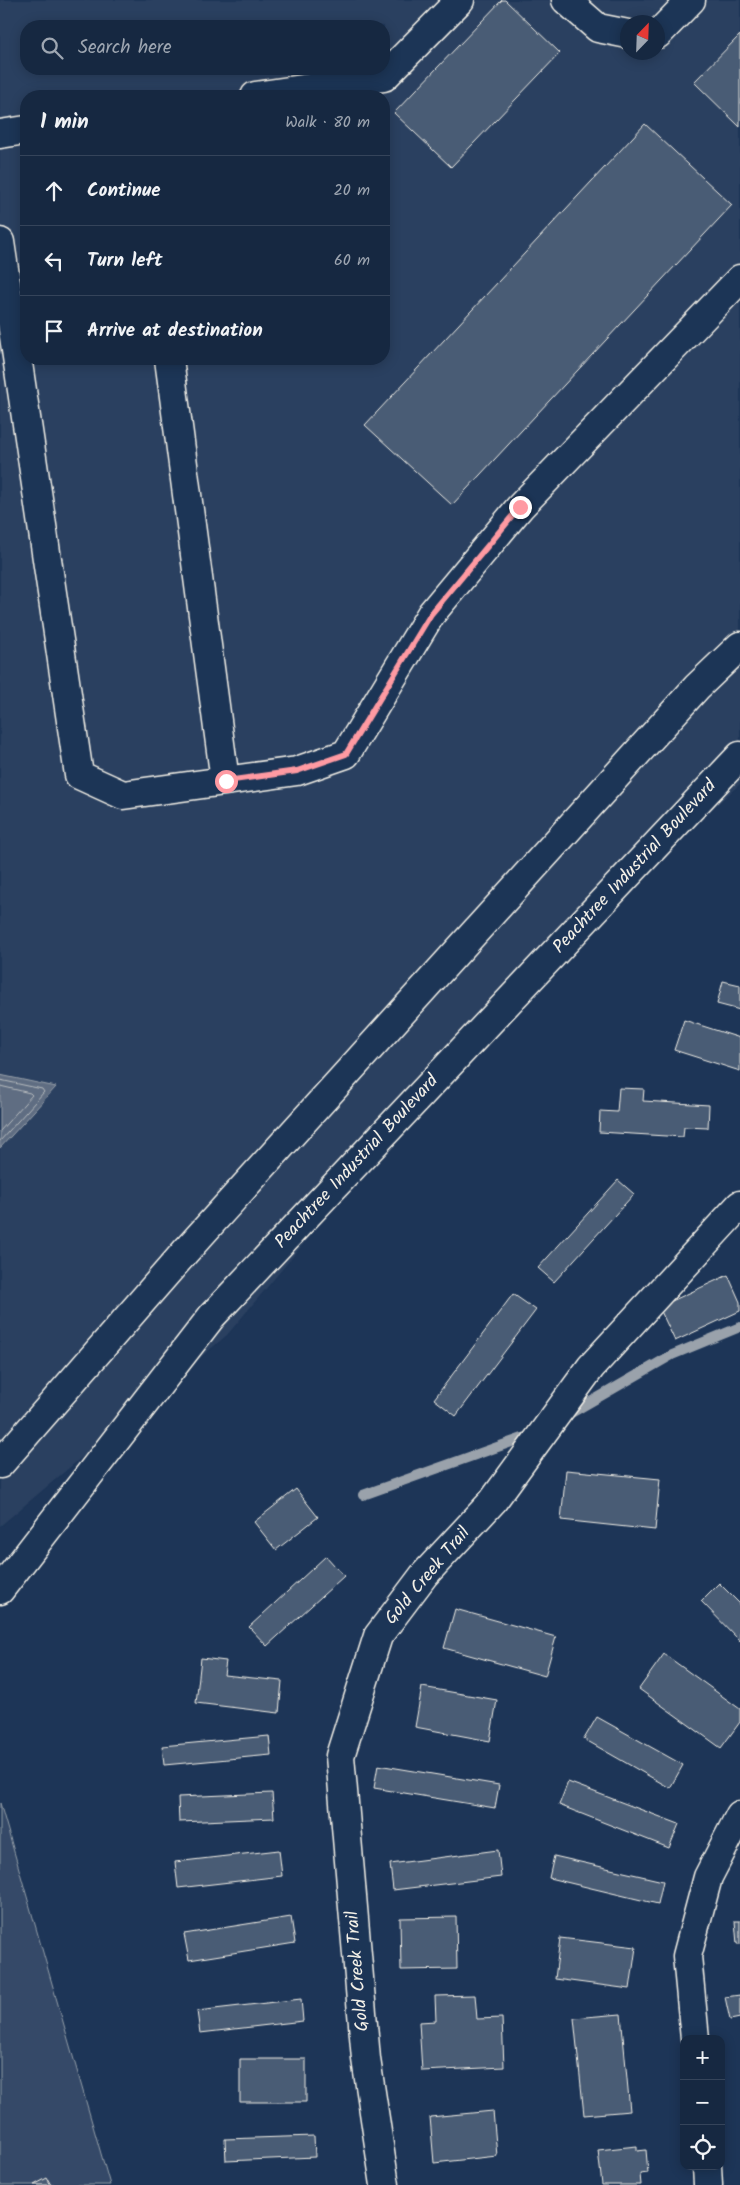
<!DOCTYPE html>
<html lang="en">
<head>
<meta charset="utf-8">
<style>
	body { margin:0; font-family:Kalam,sans-serif; background:#1f3048; color:#f1f3f6 }
	.controls { position:absolute; right:15px; bottom:15px; display:grid; overflow:hidden; border-radius:10px; box-shadow:0 2px 12px #0003 }
	.controls button { width:45px; height:45px; display:grid; place-items:center; padding:0; border:0; border-bottom:1px solid #35445a; background:#162841; color:#f1f3f6; font:25px sans-serif }
	.compass { position:absolute; left:620px; top:15px; width:45px; height:45px; border-radius:50%; background:#162841; box-shadow:0 2px 12px #0003; rotate:23deg }
	.stop { position:absolute; width:15px; height:15px; margin:-11px; border:4px solid #ff9aa2; border-radius:50%; background:#fff }
	.stop.end { background:#ff9aa2; border-color:#fff; box-shadow:0 1px 5px #0008 }
	.list { margin:0; padding:0; list-style:none }
	h2 { display:flex; justify-content:space-between; align-items:center; height:65px; margin:0; padding:0 20px; font-size:21px }
	h2 small { font-size:16px; font-weight:400; color:#9ea6b1 }
	.list li { display:grid; grid-template-columns:32px 1fr auto; gap:15px; align-items:center; box-sizing:border-box; height:70px; padding:0 20px; border-top:1px solid #35445a }
	.list b { display:block; font-size:19px; white-space:nowrap }
	.list em { font-size:16px; font-style:normal; color:#9ea6b1 }
	.icon { flex:none; width:28px; height:28px; fill:none; stroke:currentColor; stroke-width:2; stroke-linecap:round; stroke-linejoin:round }
	.map { position:relative; flex:none; width:740px; height:2185px; overflow:hidden }
	.search { position:absolute; background:#162841; box-shadow:0 2px 12px #0003; left:20px; top:20px; width:370px; height:55px; display:flex; align-items:center; gap:12px; box-sizing:border-box; padding:0 18px; border-radius:20px; color:#9ea6b1; font-size:19px }
	.panel { position:absolute; background:#162841; box-shadow:0 2px 12px #0003; left:20px; top:90px; width:370px; height:275px; border-radius:20px }
	.map>svg:first-child { display:block }
	.built { fill:#2a4060; fill-rule:evenodd }
	.green { fill:#354a67; stroke:#949ea8 }
	.water { fill:#5e6d82; stroke:#9aa2ab }
	.lines { fill:none; stroke-linecap:round; stroke-linejoin:round }
	.shore { stroke:#b8bcbf; stroke-width:1 }
	.stream { stroke:#9aa2ab; stroke-width:10 }
	.building { fill:#485b74; stroke:#f4f1e8 }
	.minor-casing { stroke:#f4f1e8; stroke-width:31 }
	.primary-casing { stroke:#f4f1e8; stroke-width:31 }
	.minor { stroke:#1d3557; stroke-width:28 }
	.primary { stroke:#1d3557; stroke-width:28 }
	.route { stroke:#ff9aa2; stroke-width:6 }
	.labels { text-anchor:middle; dominant-baseline:central; stroke-width:5; stroke-linejoin:round; paint-order:stroke }
	.street-label { font-size:18px; fill:#f4f1e8; stroke:#1d3557 }
</style>
</head>
<body>
<div class="map">
<svg width="740" height="2185" viewBox="0 0 740 2185">
	<rect width="100%" height="100%" fill="#1d3557"/>
	<filter id="ink" filterUnits="userSpaceOnUse"><feTurbulence type="fractalNoise" baseFrequency=".02" numOctaves="2"/><feDisplacementMap in="SourceGraphic" scale="10" xChannelSelector="R" yChannelSelector="G"/><feConvolveMatrix kernelMatrix="1 2 1 2 8 2 1 2 1" color-interpolation-filters="sRGB"/></filter>
	<g filter="url(#ink)">
		<path class="built" d="M0,0H740V784L539,963L227,1335L0,1526ZM628,22H658V52H628ZM26,26H384V69H26ZM26,96H384V359H26Z"/>
		<path class="green" d="M0,1803L110,2185H0Z"/>
		<path class="water" d="M0,1075L56,1087L0,1148Z"/>
		<g class="lines">
			<path class="shore" d="M0,1080L42,1089L44,1092L0,1141
				M0,1086L30,1093L32,1095L0,1131"/>
			<path class="stream" d="M566,1416L672,1355L740,1327
				M363,1495L534,1434"/>
		</g>
		<path class="building" d="M502,0H505L560,53L451,167L394,113Z
			M740,35V127L694,82Z
			M645,124L732,205L452,505L365,425Z
			M723,981L740,985V1010L717,1004Z
			M684,1020L740,1038V1071L674,1050Z
			M619,1088L644,1089L643,1101L709,1105L708,1128L684,1127L683,1137L599,1132L600,1111L617,1112Z
			M618,1180L634,1194L554,1282L538,1268Z
			M728,1275L740,1302V1311L675,1341L659,1307Z
			M513,1294L536,1310L456,1416L434,1399Z
			M566,1470L660,1479L655,1530L561,1520Z
			M296,1489L318,1517L276,1550L254,1522Z
			M326,1556L344,1576L267,1646L249,1627Z
			M719,1583L740,1604V1641L701,1601Z
			M455,1609L556,1637L545,1676L444,1648Z
			M664,1654L740,1709V1722L721,1748L639,1689Z
			M201,1658L226,1661L224,1675L282,1681L279,1713L196,1703Z
			M422,1687L497,1700L490,1741L415,1727Z
			M597,1717L683,1765L670,1788L584,1739Z
			M269,1736L271,1755L164,1765L162,1746Z
			M378,1765L499,1785L495,1808L374,1788Z
			M568,1782L679,1824L669,1848L559,1805Z
			M272,1793L274,1818L179,1822L178,1797Z
			M279,1850L282,1876L178,1888L175,1862Z
			M498,1850L501,1877L393,1890L390,1864Z
			M554,1856L663,1881L658,1904L549,1878Z
			M291,1917L295,1943L189,1960L184,1934Z
			M456,1917L457,1969L401,1970L400,1918Z
			M735,1921H740V1944H737Z
			M560,1938L636,1947L630,1989L555,1979Z
			M475,1995L477,2019L502,2018L504,2067L422,2071L419,2022L436,2021L435,1996Z
			M740,1995V2018L730,2020L725,1997Z
			M301,1999L303,2021L200,2033L197,2011Z
			M621,2014L630,2111L584,2115L574,2018Z
			M240,2059H306V2102H240Z
			M493,2111L497,2156L434,2163L430,2117Z
			M314,2136L315,2157L226,2161L225,2139Z
			M637,2146V2151L646,2150L648,2173L640,2174L641,2185H602L598,2150Z
			M47,2178L51,2185H34Z"/>
		<g class="lines">
			<g class="minor-casing">
				<path id="minor" d="M566,0L598,28L628,34
					M658,34L691,0
					M255,96L384,77L460,0
					M0,134L26,130
					M0,242L79,775L123,795L297,771L346,754L431,614L520,507L740,279
					M169,359L225,781
					M695,2039L687,1956L708,1877L740,1815
					M707,2166L708,2185
					M385,2185L366,2059L340,1756L378,1636L424,1575L493,1501L591,1367L740,1205"/>
			</g>
			<g class="primary-casing">
				<path id="primary" d="M0,1464L185,1252L697,687L740,646
					M0,1590L212,1316L740,756"/>
			</g>
			<use href="#minor" class="minor"/>
			<use href="#primary" class="primary"/>
		</g>
	</g>
	<g class="lines" filter="url(#ink)">
		<path class="route" d="M226,781L297,771L346,754L431,614L520,507"/>
	</g>
	<g class="labels">
		<g class="street-label">
			<text transform="translate(635 867) rotate(-47)">Peachtree Industrial Boulevard</text>
			<text transform="translate(357 1162) rotate(-47)">Peachtree Industrial Boulevard</text>
			<text transform="translate(428 1576) rotate(-50)">Gold Creek Trail</text>
			<text transform="translate(358 1971) rotate(-95)">Gold Creek Trail</text>
		</g>
	</g>
</svg>
<div class="controls">
<button>+</button>
<button>−</button>
<button><svg class="icon" aria-label="locate" viewBox="0 0 24 24"><circle cx="12" cy="12" r="6"/><path d="M12 2v4M12 18v4M2 12h4M18 12h4"/></svg></button>
</div>
<svg class="compass" viewBox="-18 -18 36 36"><path d="M0-13l5 13h-10z" fill="#e53935"/><path d="M0 13l5-13h-10z" fill="#9ea6b1"/></svg>
<div class="stop" style="left:226px;top:781px"></div>
<div class="stop end" style="left:520px;top:507px"></div>
<div class="search"><svg class="icon" aria-label="search" viewBox="0 0 24 24"><circle cx="10" cy="10" r="6"/><path d="M15 15l6 6"/></svg>Search here</div>
<section class="panel">
<h2>1 min<small>Walk · 80 m</small></h2>
<ul class="list">
<li><svg class="icon" aria-label="ahead" viewBox="0 0 24 24"><path d="M12 20V5M6 11l6-6 6 6"/></svg><div><b>Continue</b></div><em>20 m</em></li>
<li><svg class="icon" aria-label="left" viewBox="0 0 24 24"><path d="M17 20v-9H6M10 6l-5 5 5 5"/></svg><div><b>Turn left</b></div><em>60 m</em></li>
<li><svg class="icon" aria-label="arrive" viewBox="0 0 24 24"><path d="M6 21V4h12l-3 4 3 4H6"/></svg><div><b>Arrive at destination</b></div></li>
</ul>
</section>
</div>
</body>
</html>
